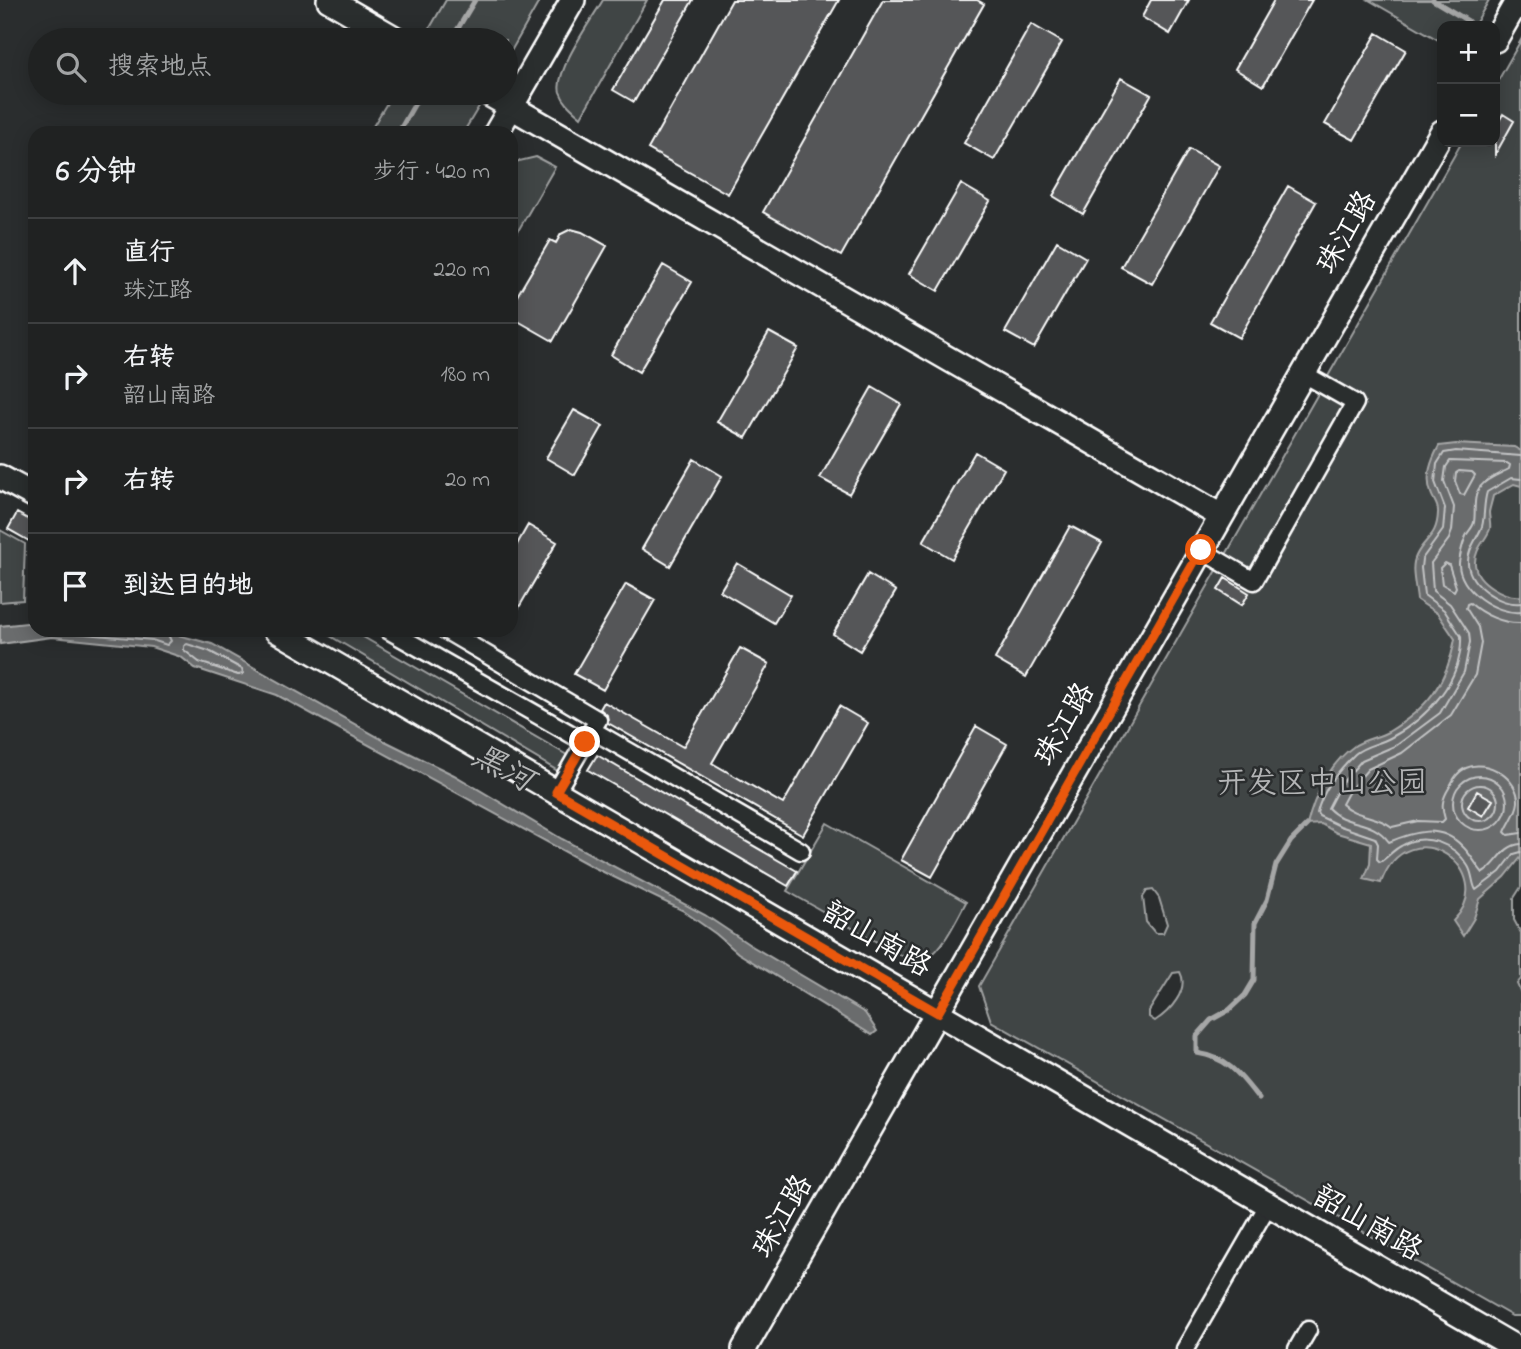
<!DOCTYPE html>
<html lang="zh">
<head>
<meta charset="utf-8">
<style>
	body { margin:0; font-family:"Indie Flower","LXGW WenKai TC",sans-serif; background:#2d2f2f; color:#f1f3f6 }
	.controls { position:absolute; right:21px; top:21px; display:grid; overflow:hidden; border-radius:14px; box-shadow:0 4px 18px #0003 }
	.controls button { width:63px; height:63px; display:grid; place-items:center; padding:0; border:0; border-bottom:2px solid #3d3f40; background:#202222; color:#f1f3f6; font:35px sans-serif }
	.stop { position:absolute; width:21px; height:21px; margin:-16px; border:5px solid #ea580c; border-radius:50%; background:#fff }
	.stop.end { background:#ea580c; border-color:#fff; box-shadow:0 2px 7px #0008 }
	.list { margin:0; padding:0; list-style:none }
	h2 { display:flex; justify-content:space-between; align-items:center; height:91px; margin:0; padding:0 28px; font-size:30px }
	h2 small { font-size:23px; font-weight:400; color:#a2a4a5 }
	.list li { display:grid; grid-template-columns:46px 1fr auto; gap:21px; align-items:center; box-sizing:border-box; height:105px; padding:0 28px; border-top:2px solid #3d3f40 }
	.list b { display:block; font-size:26px; white-space:nowrap }
	.list p { margin:0; font-size:23px; white-space:nowrap; color:#a2a4a5 }
	.list em { font-size:23px; font-style:normal; color:#a2a4a5 }
	.icon { flex:none; width:38px; height:38px; fill:none; stroke:currentColor; stroke-width:2; stroke-linecap:round; stroke-linejoin:round }
	.map { position:relative; flex:none; width:1521px; height:1349px; overflow:hidden }
	.search { position:absolute; background:#202222; box-shadow:0 4px 18px #0003; left:28px; top:28px; width:490px; height:77px; display:flex; align-items:center; gap:18px; box-sizing:border-box; padding:0 24px; border-radius:38px; color:#a2a4a5; font-size:26px }
	.panel { position:absolute; background:#202222; box-shadow:0 4px 18px #0003; left:28px; top:126px; width:490px; height:511px; border-radius:21px }
	.map>svg:first-child { display:block }
	.green { fill:#414445; stroke:#a0a2a2; stroke-width:2; fill-rule:evenodd }
	.water { fill:#6a6c6d; stroke:#a6a7a7; stroke-width:2 }
	.lines { fill:none; stroke-linecap:round; stroke-linejoin:round }
	.shore { stroke:#c3c4c5; stroke-width:2 }
	.stream { stroke:#a6a7a7; stroke-width:5 }
	.building { fill:#555758; stroke:#fff; stroke-width:2 }
	.street-casing { stroke:#fff; stroke-width:21 }
	.secondary-casing { stroke:#fff; stroke-width:28 }
	.street { stroke:#2a2d2e; stroke-width:16 }
	.secondary { stroke:#2a2d2e; stroke-width:23 }
	.route { stroke:#ea580c; stroke-width:9 }
	.labels { text-anchor:middle; dominant-baseline:central; stroke-width:5; stroke-linejoin:round; paint-order:stroke }
	.street-label { font-size:30px; fill:#fff; stroke:#2a2d2e }
	.park-label { font-size:30px; fill:#b3b4b5; stroke:#2a2d2e }
	.water-label { font-size:32px; font-style:italic; fill:#b4b6b6; stroke:#2a2d2e }
</style>
</head>
<body>
<div class="map">
<svg width="1521" height="1349" viewBox="0 0 1521 1349">
	<rect width="100%" height="100%" fill="#2a2d2e"/>
	<filter id="ink" filterUnits="userSpaceOnUse"><feTurbulence type="fractalNoise" baseFrequency=".0143" numOctaves="2"/><feDisplacementMap in="SourceGraphic" scale="14" xChannelSelector="R" yChannelSelector="G"/><feConvolveMatrix kernelMatrix="1 2 1 2 8 2 1 2 1" color-interpolation-filters="sRGB"/></filter>
	<g filter="url(#ink)">
		<path class="green" d="M446,0H540L506,60V40H423Z
			M603,0H647L581,117C572,109 564,103 560,92C554,72 592,19 603,0Z
			M1369,0H1489L1474,26H1442V42Z
			M1521,40V887L1514,898V920L1521,933V979L1517,984L1521,993V1316H1512L991,1021L979,986L1462,142H1495V86ZM1153,890L1159,898L1167,924L1163,933H1155L1146,922L1143,897L1147,891ZM1180,972C1190,990 1169,1012 1155,1021L1149,1017V1011L1173,973Z
			M393,93H487L463,133H369Z
			M536,157L555,167L511,243V163Z
			M0,530L25,544L23,600L0,602Z
			M320,630H351L567,755L558,771Z
			M827,823L966,902C958,917 942,951 928,957C919,961 909,958 900,955L787,891Z"/>
		<path class="water" d="M1456,444L1514,447L1521,451V486L1514,484L1493,496C1492,501 1490,507 1489,512C1489,517 1491,524 1490,529C1487,539 1474,549 1475,564C1476,582 1505,598 1521,596V857L1505,877L1480,899L1474,918L1463,936L1453,921C1503,871 1408,806 1381,883L1364,879L1370,864L1371,843L1337,833L1321,824L1307,825C1314,797 1329,764 1353,747C1363,739 1377,738 1388,732C1427,709 1447,683 1455,639L1438,614L1417,600C1416,587 1410,568 1416,556C1425,537 1437,538 1438,513C1439,505 1433,500 1431,493C1425,476 1431,461 1439,446Z
			M35,622V630H159L212,644L385,741L454,775L562,839L705,915L750,945L865,1013L877,1031L872,1035L738,953L716,934L682,910L593,867L277,695L195,668L181,657L151,647L52,637L0,644V626Z"/>
		<g class="lines">
			<path class="shore" d="M1521,456L1456,451L1444,453L1437,464L1435,482L1445,508L1443,530L1422,559L1421,568L1424,595L1444,610L1461,636C1463,680 1427,719 1390,738C1379,744 1364,746 1355,754C1339,769 1322,791 1317,813L1319,816L1340,826L1375,838L1378,844L1377,859L1380,862C1387,858 1393,850 1401,846C1424,831 1455,844 1468,866C1473,874 1472,884 1476,890L1500,872L1514,854L1521,852
				M1459,471L1472,472L1475,475L1464,495L1460,494L1455,481L1456,473Z
				M1521,479L1511,478L1487,492C1483,504 1485,522 1481,529C1476,540 1467,551 1468,564C1470,586 1501,606 1521,603
				M1445,563L1449,565L1456,587L1454,591L1442,584L1440,568Z
				M1521,612C1497,615 1458,590 1459,563C1460,555 1463,543 1466,536C1468,531 1473,528 1474,522C1476,511 1472,496 1481,486C1487,478 1500,474 1509,469L1510,465L1507,463L1450,461L1446,467L1444,481L1454,507L1452,531L1449,539L1431,563L1433,591L1450,604L1469,633L1470,642L1464,672L1440,713L1397,745L1362,760L1340,785L1328,808C1347,828 1371,817 1389,842C1413,832 1440,823 1462,846C1471,854 1475,864 1483,873C1498,865 1502,845 1521,844
				M1521,623C1504,624 1483,615 1470,603L1467,604L1466,608L1478,627L1481,643L1475,675L1451,715L1402,753L1368,769L1349,791L1342,804C1355,817 1378,815 1392,827L1418,821L1442,822L1445,819C1441,807 1442,799 1449,788C1453,780 1457,772 1466,768C1487,758 1519,779 1518,802C1517,813 1509,822 1505,832L1508,835L1521,833
				M40,630L152,640L167,645L171,641L166,630
				M187,644L209,651L242,669L243,674L238,675L199,662L184,650V646Z
				M1453 803a27 27 0 1 1 54 0a27 27 0 1 1-54 0Z
				M1462 803a18 18 0 1 1 36 0a18 18 0 1 1-36 0Z"/>
			<path class="stream" d="M1433,0L1468,21
				M451,40L475,0
				M398,133L421,93
				M1259,1099C1240,1075 1229,1058 1197,1053V1036L1211,1020L1229,1010L1245,995L1254,980L1255,923L1267,900L1276,865L1291,841L1307,825"/>
		</g>
		<path class="building" d="M665,0H693L634,102L613,90Z
			M732,0H839L728,194L648,149Z
			M883,0H977L984,4L841,256L763,212Z
			M1151,0H1189L1170,34L1142,17Z
			M1274,0H1312L1263,86L1235,69Z
			M1031,24L1062,42L994,160L964,143Z
			M1377,33L1406,50L1354,140L1325,124Z
			M1121,78L1151,95L1083,214L1053,196Z
			M1503,114L1514,121L1495,155V128Z
			M1189,149L1219,166L1152,284L1121,267Z
			M961,184L990,201L938,291L909,274Z
			M1288,186L1316,202L1239,338L1210,322Z
			M571,229L582,232L607,246L553,341L511,317V306L550,240L556,243L561,234Z
			M1057,241L1086,258L1034,348L1005,332Z
			M663,265L692,282L639,372L611,355Z
			M769,332L798,348L746,438L717,422Z
			M872,387L901,404L849,494L820,478Z
			M574,410L603,426L575,475L546,458Z
			M975,452L1004,469L952,559L923,542Z
			M694,459L722,476L670,566L642,549Z
			M17,513L35,523V531L29,541L8,529Z
			M528,525L557,542L511,621V555Z
			M1070,526L1102,543L1026,677L995,659Z
			M737,563L791,595L774,623L720,591Z
			M868,574L896,591L860,651L833,634Z
			M1225,578L1249,593L1242,605L1218,590Z
			M626,584L655,600L603,690L574,674Z
			M740,648L769,664L712,763L783,804L839,706L868,723L803,835L608,723L607,715L600,709L604,702L683,747Z
			M976,726L1007,744L932,877L901,860Z
			M597,755L797,871L788,886L588,770Z
			M1477,791L1493,800L1483,816L1468,807Z"/>
		<g class="lines">
			<g class="street-casing">
				<path id="street" d="M1201,550L1254,581L1355,403L1304,374
					M388,630L585,742
					M445,630L598,720L592,730
					M556,792L592,730L801,851
					M1185,1349L1268,1205
					M1297,1349L1308,1330"/>
			</g>
			<g class="secondary-casing">
				<path id="secondary" d="M329,0L398,40
					M1495,40L1518,0
					M487,93L1221,516
					M496,133L573,0
					M0,477L35,496
					M276,630L1518,1349
					M744,1349L1442,132"/>
			</g>
			<use href="#street" class="street"/>
			<use href="#secondary" class="secondary"/>
		</g>
	</g>
	<g class="lines" filter="url(#ink)">
		<path class="route" d="M585,742L556,792L938,1013L1201,550"/>
	</g>
	<g class="labels">
		<g class="street-label">
			<text transform="translate(1348 233) rotate(-60)">珠江路</text>
			<text transform="translate(1066 725) rotate(-60)">珠江路</text>
			<text transform="translate(876 941) rotate(30)">韶山南路</text>
			<text transform="translate(784 1217) rotate(-60)">珠江路</text>
			<text transform="translate(1367 1225) rotate(30)">韶山南路</text>
		</g>
		<g class="park-label">
			<text x="1322" y="785">开发区中山公园</text>
		</g>
		<g class="water-label">
			<text transform="translate(502 770) rotate(28)">黑河</text>
		</g>
	</g>
</svg>
<div class="controls">
<button>+</button>
<button>−</button>
</div>
<div class="stop" style="left:1201px;top:550px"></div>
<div class="stop end" style="left:585px;top:742px"></div>
<div class="search"><svg class="icon" aria-label="search" viewBox="0 0 24 24"><circle cx="10" cy="10" r="6"/><path d="M15 15l6 6"/></svg>搜索地点</div>
<section class="panel">
<h2>6 分钟<small>步行 · 420 m</small></h2>
<ul class="list">
<li><svg class="icon" aria-label="ahead" viewBox="0 0 24 24"><path d="M12 20V5M6 11l6-6 6 6"/></svg><div><b>直行</b><p>珠江路</p></div><em>220 m</em></li>
<li><svg class="icon" aria-label="right" viewBox="0 0 24 24"><path d="M7 20v-9h11M14 6l5 5-5 5"/></svg><div><b>右转</b><p>韶山南路</p></div><em>180 m</em></li>
<li><svg class="icon" aria-label="right" viewBox="0 0 24 24"><path d="M7 20v-9h11M14 6l5 5-5 5"/></svg><div><b>右转</b></div><em>20 m</em></li>
<li><svg class="icon" aria-label="arrive" viewBox="0 0 24 24"><path d="M6 21V4h12l-3 4 3 4H6"/></svg><div><b>到达目的地</b></div></li>
</ul>
</section>
</div>
</body>
</html>
